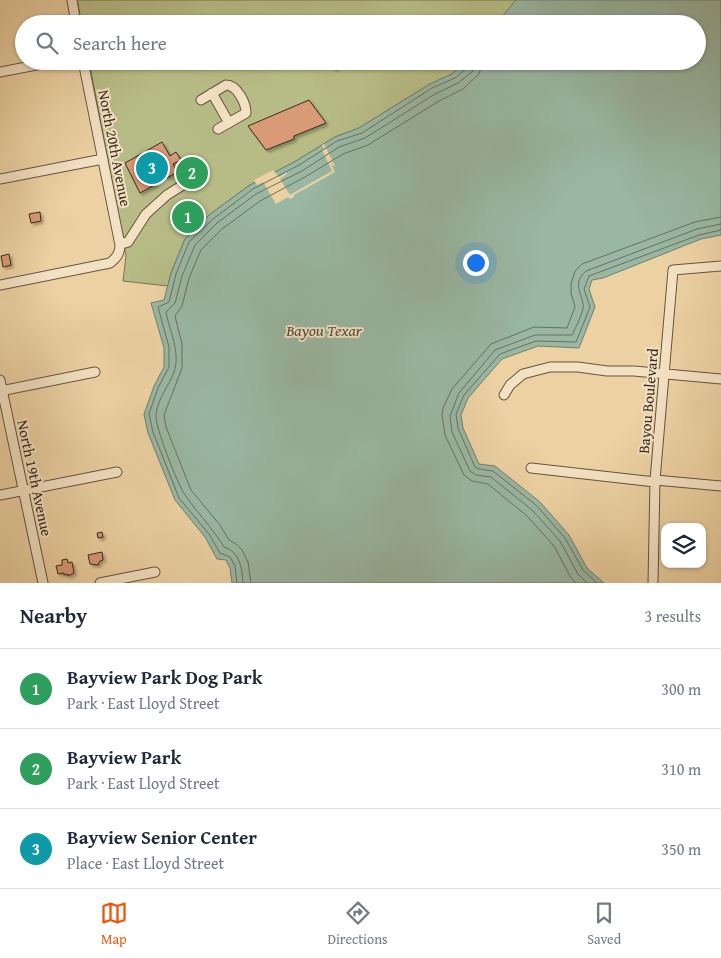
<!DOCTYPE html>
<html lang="en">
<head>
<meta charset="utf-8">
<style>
	body { margin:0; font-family:"Gentium Book Plus",serif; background:#f2f2f3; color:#1f2937 }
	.controls { position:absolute; right:15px; bottom:15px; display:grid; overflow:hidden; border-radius:10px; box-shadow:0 1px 4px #0004 }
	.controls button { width:45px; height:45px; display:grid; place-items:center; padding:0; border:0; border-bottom:1px solid #e0e1e3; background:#fff; color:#1f2937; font:25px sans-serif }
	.you { position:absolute; left:475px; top:262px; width:18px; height:18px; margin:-12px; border:4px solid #fff; border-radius:50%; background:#1a73e8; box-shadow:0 0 0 8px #1a73e833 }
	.badge { display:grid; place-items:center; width:32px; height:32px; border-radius:50%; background:#ea580c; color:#fff; font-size:16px; font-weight:700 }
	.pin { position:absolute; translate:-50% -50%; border:2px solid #fff; box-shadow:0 1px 5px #0006 }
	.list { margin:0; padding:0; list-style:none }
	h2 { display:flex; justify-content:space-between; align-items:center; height:65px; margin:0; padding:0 20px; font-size:21px }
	h2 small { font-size:16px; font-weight:400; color:#747a83 }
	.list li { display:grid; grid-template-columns:32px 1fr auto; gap:15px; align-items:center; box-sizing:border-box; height:80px; padding:0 20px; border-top:1px solid #e0e1e3 }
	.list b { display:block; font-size:19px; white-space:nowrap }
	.list p { margin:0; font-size:16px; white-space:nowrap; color:#747a83 }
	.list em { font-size:16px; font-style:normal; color:#747a83 }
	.icon { flex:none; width:28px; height:28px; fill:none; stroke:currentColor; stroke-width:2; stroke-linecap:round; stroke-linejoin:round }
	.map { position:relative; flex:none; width:721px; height:583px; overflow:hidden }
	.search { position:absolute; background:#fff; box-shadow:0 1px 4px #0004; left:15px; right:15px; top:15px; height:55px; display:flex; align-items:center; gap:12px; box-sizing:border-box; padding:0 18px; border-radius:28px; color:#747a83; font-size:19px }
	.sheet { height:305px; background:#fff }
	nav { display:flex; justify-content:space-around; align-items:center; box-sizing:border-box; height:70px; border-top:1px solid #e0e1e3; background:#fff; font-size:14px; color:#747a83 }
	nav a { display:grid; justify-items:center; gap:2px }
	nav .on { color:#ea580c }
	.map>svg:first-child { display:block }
	.green { fill:#b7bc86; stroke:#787352 }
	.water { fill:#99b7a3; stroke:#737f6e }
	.pier { fill:#ecd1a3 }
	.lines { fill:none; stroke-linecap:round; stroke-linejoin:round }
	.shore { stroke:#697060; stroke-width:1 }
	.building { fill:#d99a78; stroke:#392a1e; filter:url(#shadow) }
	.minor-casing { stroke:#66543f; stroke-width:11 }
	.minor { stroke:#f3e1c3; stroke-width:9 }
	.labels { text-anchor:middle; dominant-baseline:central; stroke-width:4; stroke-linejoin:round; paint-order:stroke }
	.street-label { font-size:15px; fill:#392a1e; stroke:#f3e1c3 }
	.water-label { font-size:16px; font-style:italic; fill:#514d3f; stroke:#f3e1c3 }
</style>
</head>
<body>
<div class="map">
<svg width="721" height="583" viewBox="0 0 721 583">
	<defs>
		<filter id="shadow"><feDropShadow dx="2.5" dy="2.5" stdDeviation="1" flood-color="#0004"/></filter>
	</defs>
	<rect width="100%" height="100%" fill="#ecd1a3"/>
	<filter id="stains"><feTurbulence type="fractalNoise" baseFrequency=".004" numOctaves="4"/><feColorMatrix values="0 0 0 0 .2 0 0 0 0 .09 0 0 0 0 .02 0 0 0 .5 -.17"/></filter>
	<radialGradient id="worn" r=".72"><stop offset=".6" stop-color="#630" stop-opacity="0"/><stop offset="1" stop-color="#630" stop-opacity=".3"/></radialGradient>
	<path class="green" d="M77,0H516L496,24H82Z
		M89,61H466L452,74L430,84L359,128L335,137L296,161L250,185L209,215L185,239L171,273L168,286L123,281L126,256Z"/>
	<path class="water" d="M516,0H721V235L701,239L603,278L592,280L589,289L595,307L579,348L538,346L502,359L468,398L461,415L463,428L479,464L495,466L540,502L569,535L587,568L604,583H232L230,568L226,560L217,559L205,537L175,500L148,433L144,414L154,386L164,367V348L151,303L164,300L171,273L185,239L209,215L250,185L296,161L335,137L359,128L430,84L452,74L466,61H697V24H496Z"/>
	<path class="pier" d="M324,144L335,166H333L331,164L335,172L294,195V197L290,199L288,197L276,204L263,182L257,185L254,180L273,170L279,177L287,172V174L280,179L290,195L332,171L322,150L324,149L322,145Z"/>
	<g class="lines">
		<path class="shore" d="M237,583L235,566L230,557L220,553L209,534L179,498L153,432L149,414L158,388L169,367V347L158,307L169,302L176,274L189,242L213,219L253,189L299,165L337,141L362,133L432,88L455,78L468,67L469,61
			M243,583C242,568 240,552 224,547C212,527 198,514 185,495C178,485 154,425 156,414C158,398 169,386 174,372C181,354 169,329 166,312L175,303L182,276L195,245L217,223L256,194L302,171L339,147L365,138L435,94L458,83L473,71L475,61
			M251,583L248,562L242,550L236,544L229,540L220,525L191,490L166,427L164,415L182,368V344L175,316L182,306L189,278L201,250L222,229L260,201L305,177L343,154L368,145L439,101L463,89L479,74L483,61
			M576,583L571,578L554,546L527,516L488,484L472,481L464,475L445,435L442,415L443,408L452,389L491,344L534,327L567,328L575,307L571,293V284L575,271L582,264L695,222L721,217
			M587,583L578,574L560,541L532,510L491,477L476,475L470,471L452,432L450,416L459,393L495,350L535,335H572C576,327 581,317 583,309C585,296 570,285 586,271L697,229L721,224
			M597,583L583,570L565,538L537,506L493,471L479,469L475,467L458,428L456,414L464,395L500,354L536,341L576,342L590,307L584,289L589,276L699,235L721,230"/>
	</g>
	<path class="building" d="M313,61H334L338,66L334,69L329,63L313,64Z
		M309,100L326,123L294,136V139L266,150L248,126Z
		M162,142L170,156L176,152L181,160L173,164L177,172L167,178L164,174L154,180L156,184L140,193L125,163Z
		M40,212L41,221L31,223L29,214Z
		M9,254L11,265L3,267L1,256Z
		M102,532L103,537L98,538L97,533Z
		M102,552L103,560L100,561L98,565L90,564L88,555Z
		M67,559L68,563L72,562L74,573L68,576V574L64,575V573L58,574L56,566L62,565V560Z"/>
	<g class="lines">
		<g class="minor-casing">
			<path id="minor" d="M72,0L76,24
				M0,72L57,61
				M212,93L229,123
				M201,100L226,85C237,85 246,103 246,113L218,129
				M0,179L103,159
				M119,241L125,243L128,242L146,214L167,195L202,173
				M0,285L110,263C116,258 120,254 120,245L83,61
				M0,380L43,583
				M0,391L95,372
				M504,395L510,385L523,374L550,367H578L607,371H634L721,379
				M531,468L655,482
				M655,480L721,486
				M0,495L117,472
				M100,583L155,572
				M653,583L655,480L673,270L721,266"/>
		</g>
		<use href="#minor" class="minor"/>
	</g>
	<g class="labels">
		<g class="street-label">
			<text transform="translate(115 148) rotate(79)">North 20th Avenue</text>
			<text transform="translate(648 401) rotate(-85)">Bayou Boulevard</text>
			<text transform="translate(35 478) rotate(78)">North 19th Avenue</text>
		</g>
		<g class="water-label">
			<text x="324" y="330">Bayou Texar</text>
		</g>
	</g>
	<rect width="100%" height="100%" filter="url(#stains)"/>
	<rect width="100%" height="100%" fill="url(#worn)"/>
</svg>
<div class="controls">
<button><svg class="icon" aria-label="layers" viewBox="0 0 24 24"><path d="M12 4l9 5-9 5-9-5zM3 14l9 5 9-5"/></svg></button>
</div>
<div class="you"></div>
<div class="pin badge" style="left:188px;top:217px;background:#2e9e5b">1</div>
<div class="pin badge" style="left:192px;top:173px;background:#2e9e5b">2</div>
<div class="pin badge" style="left:152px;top:168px;background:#0f9aa8">3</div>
<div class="search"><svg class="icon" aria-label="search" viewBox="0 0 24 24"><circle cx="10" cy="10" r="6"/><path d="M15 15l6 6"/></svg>Search here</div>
</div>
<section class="sheet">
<h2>Nearby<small>3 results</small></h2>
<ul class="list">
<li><span class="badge" style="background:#2e9e5b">1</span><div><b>Bayview Park Dog Park</b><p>Park · East Lloyd Street</p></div><em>300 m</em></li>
<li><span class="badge" style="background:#2e9e5b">2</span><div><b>Bayview Park</b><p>Park · East Lloyd Street</p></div><em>310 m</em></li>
<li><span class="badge" style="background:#0f9aa8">3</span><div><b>Bayview Senior Center</b><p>Place · East Lloyd Street</p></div><em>350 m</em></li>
</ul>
</section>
<nav>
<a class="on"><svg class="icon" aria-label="map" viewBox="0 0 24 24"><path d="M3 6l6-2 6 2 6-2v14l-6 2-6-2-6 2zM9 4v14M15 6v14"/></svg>Map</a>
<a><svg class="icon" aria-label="directions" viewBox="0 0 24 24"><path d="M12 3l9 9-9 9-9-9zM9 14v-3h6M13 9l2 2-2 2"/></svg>Directions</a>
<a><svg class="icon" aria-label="saved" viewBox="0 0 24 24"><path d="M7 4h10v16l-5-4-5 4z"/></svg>Saved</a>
</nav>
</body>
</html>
